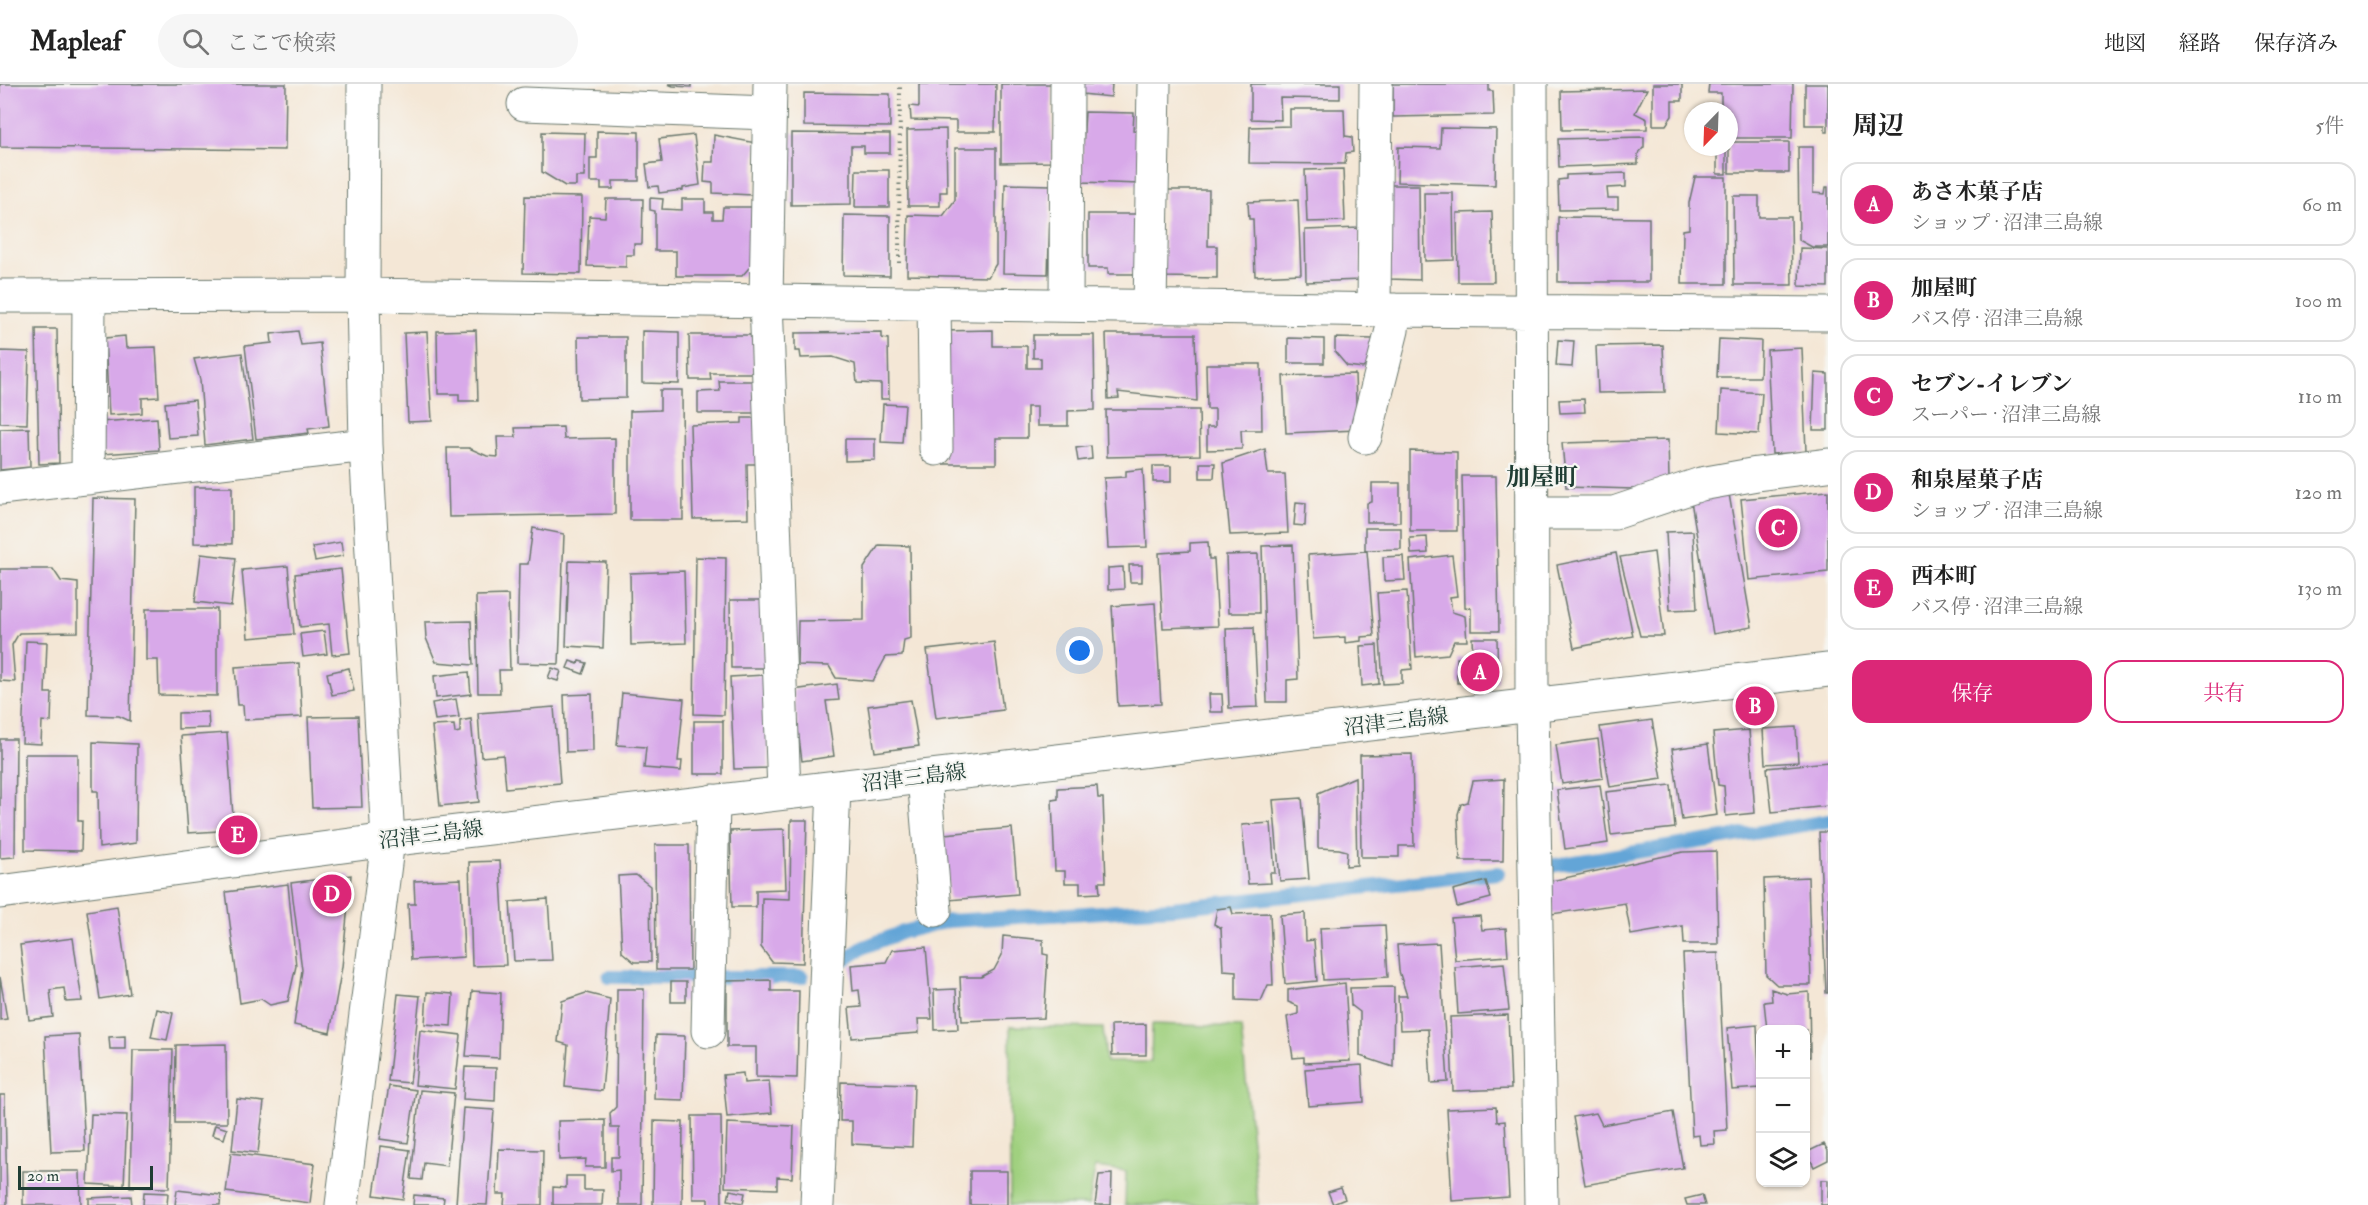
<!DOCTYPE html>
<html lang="ja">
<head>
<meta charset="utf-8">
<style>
	body { margin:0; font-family:"IM FELL Double Pica","Noto Serif JP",serif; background:#f6f6f6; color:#222 }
	.controls { position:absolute; right:18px; bottom:18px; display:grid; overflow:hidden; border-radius:12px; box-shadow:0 2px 4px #0004 }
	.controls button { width:54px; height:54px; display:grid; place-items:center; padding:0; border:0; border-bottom:2px solid #e0e0e0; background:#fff; color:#222; font:30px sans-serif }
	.compass { position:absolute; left:1684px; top:18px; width:54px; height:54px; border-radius:50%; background:#fff; box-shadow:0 2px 4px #0004; rotate:203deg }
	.scale { position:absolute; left:18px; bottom:15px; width:135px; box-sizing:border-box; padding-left:6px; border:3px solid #1f3d34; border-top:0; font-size:16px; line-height:21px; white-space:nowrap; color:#1f3d34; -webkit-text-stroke:4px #f6f6f2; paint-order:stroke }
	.you { position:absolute; left:1080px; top:567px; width:21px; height:21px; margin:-15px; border:4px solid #fff; border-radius:50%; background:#1a73e8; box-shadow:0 0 0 9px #1a73e833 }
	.badge { display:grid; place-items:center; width:39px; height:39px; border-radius:50%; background:#db2777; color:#fff; font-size:20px; font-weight:700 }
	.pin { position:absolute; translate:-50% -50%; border:3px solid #fff; box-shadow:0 2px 6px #0006 }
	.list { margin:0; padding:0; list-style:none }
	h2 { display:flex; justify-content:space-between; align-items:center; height:78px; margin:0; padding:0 24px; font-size:26px }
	h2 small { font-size:20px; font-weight:400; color:#767676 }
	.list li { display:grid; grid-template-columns:39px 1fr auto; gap:18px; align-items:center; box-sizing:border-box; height:84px; margin:0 12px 12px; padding:0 12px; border:2px solid #e0e0e0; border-radius:18px }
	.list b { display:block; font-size:22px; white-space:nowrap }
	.list p { margin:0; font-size:20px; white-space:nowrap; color:#767676 }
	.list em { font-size:20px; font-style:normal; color:#767676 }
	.actions { display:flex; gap:12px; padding:18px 24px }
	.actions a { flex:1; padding:14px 0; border:2px solid #db2777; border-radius:18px; text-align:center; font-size:21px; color:#db2777 }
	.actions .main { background:#db2777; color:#fff }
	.icon { flex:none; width:33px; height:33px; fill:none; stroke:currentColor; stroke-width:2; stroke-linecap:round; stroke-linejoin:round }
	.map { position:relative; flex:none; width:1828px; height:1121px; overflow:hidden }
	header { display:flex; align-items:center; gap:36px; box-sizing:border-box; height:84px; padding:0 30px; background:#fff; border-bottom:2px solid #e0e0e0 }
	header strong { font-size:28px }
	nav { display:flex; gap:33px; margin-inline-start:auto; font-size:21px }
	.search { width:420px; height:54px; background:#f6f6f6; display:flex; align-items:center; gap:15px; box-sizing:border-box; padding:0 21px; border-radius:33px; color:#767676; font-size:22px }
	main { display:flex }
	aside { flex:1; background:#fff }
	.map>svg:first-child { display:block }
	.green { fill:#a0d07f; stroke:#60865a; stroke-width:1.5 }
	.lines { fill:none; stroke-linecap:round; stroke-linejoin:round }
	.stream { stroke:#63a5d7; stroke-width:14 }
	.building { fill:#d8a9e9 }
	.minor-casing { stroke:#6a786d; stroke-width:35 }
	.major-casing { stroke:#6a786d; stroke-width:35 }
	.path { stroke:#6a786d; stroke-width:4; stroke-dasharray:1.5 4.5; stroke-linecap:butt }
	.minor { stroke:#fff; stroke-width:33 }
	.major { stroke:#fff; stroke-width:33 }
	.labels { text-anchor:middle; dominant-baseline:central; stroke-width:4.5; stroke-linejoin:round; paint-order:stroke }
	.street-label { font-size:21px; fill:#1f3d34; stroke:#f6f6f2 }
	.quarter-label { font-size:24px; font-weight:bold; fill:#1f3d34; stroke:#f6f6f2 }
</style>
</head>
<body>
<header>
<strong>Mapleaf</strong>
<div class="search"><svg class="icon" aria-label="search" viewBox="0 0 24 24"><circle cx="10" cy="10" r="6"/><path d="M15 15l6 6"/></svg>ここで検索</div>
<nav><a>地図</a><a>経路</a><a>保存済み</a></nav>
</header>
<main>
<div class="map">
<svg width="1828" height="1121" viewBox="0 0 1828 1121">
	<rect width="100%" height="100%" fill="#f6f6f2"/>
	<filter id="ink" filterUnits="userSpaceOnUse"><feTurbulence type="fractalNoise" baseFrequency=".0167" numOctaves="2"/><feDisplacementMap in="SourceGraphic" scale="12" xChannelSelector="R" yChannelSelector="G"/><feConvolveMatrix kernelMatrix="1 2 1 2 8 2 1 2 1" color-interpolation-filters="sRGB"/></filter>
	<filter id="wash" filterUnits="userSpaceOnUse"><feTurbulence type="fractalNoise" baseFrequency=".008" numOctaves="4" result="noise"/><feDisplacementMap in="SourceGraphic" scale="24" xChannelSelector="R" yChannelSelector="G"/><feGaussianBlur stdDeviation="1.35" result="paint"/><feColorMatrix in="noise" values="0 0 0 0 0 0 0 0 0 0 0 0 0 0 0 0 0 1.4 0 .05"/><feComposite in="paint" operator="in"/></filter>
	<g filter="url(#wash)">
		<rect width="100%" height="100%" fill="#f4e7d6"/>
		<path class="green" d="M1152,940L1241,943L1258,1121H1125L1126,1087L1095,1083L1089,1121H1010V942L1103,944L1106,978H1151Z"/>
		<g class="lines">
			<path class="stream" d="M1550,782L1828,737
				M846,875L864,863L903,848L948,837L1173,824L1498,789
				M609,893H802"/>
		</g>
		<g id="blocks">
			<path class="building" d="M0,0H286L285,66L0,63Z
				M668,0H691V3L673,2Z
				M919,0H996L995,48H956V37L911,36L910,22L919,23Z
				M1001,0H1051L1052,78L1001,79Z
				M1083,0H1112L1111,13L1082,10Z
				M1251,0H1340V15L1280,14L1281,36L1251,35Z
				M1393,0H1489V7H1493L1494,31L1393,33Z
				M1653,0H1682V17H1672V32L1666,41H1653Z
				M1709,0H1793L1792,54H1729V27H1721V9H1708Z
				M1805,0H1828V48H1825V41H1805Z
				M1647,5L1635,29L1647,35V45L1562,46L1561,7Z
				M804,9L890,10V43L804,42Z
				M1290,25H1344L1345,52L1352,53L1353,68L1346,69L1345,80L1249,79L1250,43L1290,42Z
				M1085,28L1134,29L1133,47L1142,48L1140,100L1081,98Z
				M1441,44L1496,45L1495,101L1397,98L1398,63L1440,64Z
				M946,45L947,108H940V122H908L907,46Z
				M597,47L639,48V97H613V105H601V98H590V74H597Z
				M542,48L585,49L584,93H576V102H565L542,88Z
				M791,49L890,50V69H864V62H851V120L791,121Z
				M694,51L700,101L683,104V106L659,109L658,102L649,103L646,80L662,78L659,55Z
				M714,51L756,59L752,111L713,109V99L704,98L705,78H713Z
				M1644,53V63L1638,70V80L1559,83L1558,55Z
				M1729,58H1789V89H1729Z
				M1717,63H1726V90H1717Z
				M1798,63H1813V109L1825,110L1826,103H1828V163H1812L1799,156Z
				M955,64H996V180L988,193L907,191L908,131L943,132L955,116Z
				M1343,85L1345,137L1307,138L1305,86Z
				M856,86H889V123H855Z
				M1626,89V103L1607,104L1608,114H1618V125L1559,126L1558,96L1566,95V91Z
				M1695,93H1726V200H1682L1683,146L1689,145V119Z
				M1005,100L1051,101L1048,190L1003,189Z
				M1389,101H1419L1420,196L1389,195Z
				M1165,106H1209L1208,162H1217V194L1164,193Z
				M1424,109H1453L1454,176L1425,177Z
				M525,112L582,113L581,190L523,189Z
				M1733,112H1759V133H1791L1792,201H1734Z
				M650,114L663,115L662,125L682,126V115H705V128H713V135H722L723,123H755V177L742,192H676V167H655V127L650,126Z
				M606,115H643L642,160H634V171H626V183L587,182L589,132L605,133Z
				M1298,116L1301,190L1255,192L1253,135H1249L1248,118Z
				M1492,128L1494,198H1458L1457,129Z
				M1088,130H1137V190H1108V184H1088Z
				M844,131L890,132V192L843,191Z
				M1558,133L1649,134V198H1558Z
				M1360,144L1362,196L1306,198L1305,146Z
				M1800,164L1828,165V203L1799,202Z
				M36,245H57L59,379L39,380Z
				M476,246L478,317H459V310H438L437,247Z
				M993,246V262H1027V284H1041V274H1033V251H1094L1095,326L1068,327V342H1037V323H1027V354H996V380H944L943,247Z
				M298,247L301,261L320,259L329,342L308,345L309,349L256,355L245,262L272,259L271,250Z
				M642,247L679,248V300L642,299Z
				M427,248L432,337L408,338L404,249Z
				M882,248V254L888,255L889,315H881V300L857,299L855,280L833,273L801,274L800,267H795V249Z
				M1106,250H1195L1197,317L1118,308L1119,314L1108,315Z
				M689,251H753L754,289H710L711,296H690Z
				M125,252L126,264L156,263L159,313L142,314V329L109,331L105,254Z
				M578,253H626V314L579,315Z
				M1288,254L1324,255V279H1288Z
				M1335,254L1373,255V274L1363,284L1347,282L1335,268Z
				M1719,255L1761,257L1760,293H1717Z
				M1558,256L1574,257L1572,283L1556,282Z
				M1663,261L1665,308L1598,309L1596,262Z
				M1802,264L1806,368L1772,370L1767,266Z
				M0,267L29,268L27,340L0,339Z
				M242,269L253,355L205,361L200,296L194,275Z
				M1206,280H1261L1262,346H1241L1242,365L1207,366V343H1215V325H1207Z
				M1815,289L1828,290V346H1813Z
				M1355,290L1357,346L1286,349L1283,292Z
				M719,297H758V329H698V308L720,307Z
				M660,306H682L683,436H630V327L660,326Z
				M1721,306L1762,309L1759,350L1719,348Z
				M1584,315L1585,328L1560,329L1559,316Z
				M195,316L198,352L168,354L165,319Z
				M883,320L905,321L902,359L881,358Z
				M1106,326H1199L1200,371L1107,373Z
				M157,334L159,366L102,370L99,338Z
				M742,334H758L759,380H747L748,434L693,435L690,341L742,339Z
				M563,343L564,355L615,354V430L449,433L447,364H469L487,372L498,373L497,353H516L515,344Z
				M29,344L30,383L0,386V345Z
				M845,355H875V376L845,377Z
				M1668,356L1669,395L1634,405L1566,403L1562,359Z
				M1091,362L1092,375L1078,377L1076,364Z
				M1265,365L1268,390H1285L1288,449L1230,451L1223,379Z
				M1410,367L1457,368V447H1410Z
				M1200,379H1215L1214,394H1200Z
				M1153,382H1171V398H1153Z
				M1143,385L1147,463L1108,464L1104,394L1126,393V387Z
				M1462,392H1496L1499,547H1471V524L1465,523Z
				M1372,399H1400V438H1367V419L1372,418Z
				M194,403H232V460L194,459Z
				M1828,407V488L1749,496L1741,415Z
				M1729,410L1752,543L1713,550L1691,417Z
				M93,414L135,415L130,637L119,632L88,631Z
				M1296,418L1306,419L1305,442L1294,441Z
				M533,444L564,450L559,580L517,579L519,480H528Z
				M1365,444H1401V465L1365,466Z
				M1693,447L1697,525L1670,526L1666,448Z
				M1427,453L1428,469L1411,470L1410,454Z
				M341,458L343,472L315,477L312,463Z
				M1208,458L1209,475H1214L1218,542L1163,544L1159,469L1190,467V459Z
				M879,461L910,462L911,554L904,556L902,572L886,573L873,597L836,594L829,582L797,581L798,537L864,536V484Z
				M1293,461L1298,595L1287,596V618H1267L1262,462Z
				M1367,467L1374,552L1361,553V557L1345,559V553L1313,555L1308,471Z
				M1654,468L1664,552H1640L1620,473Z
				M1616,469L1633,552L1574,564L1557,481Z
				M201,470L236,474L231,522L195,518Z
				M1258,470L1259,529H1228L1226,471Z
				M1452,471L1457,512L1450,513L1452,528L1465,532L1467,557H1454L1448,570L1416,573L1410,476Z
				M1403,472L1405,496L1384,497L1383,473Z
				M696,473L726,474L724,631L694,630Z
				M569,477L606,478L603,564L566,562Z
				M1129,481H1142V498H1130Z
				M288,482L294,550L248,554L242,486Z
				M1123,483L1124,505L1108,506V484Z
				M0,485H53L61,497L78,499V548L19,549L12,561L15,598L0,597Z
				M341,485L350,569L332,571L329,540L300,543L295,490Z
				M684,487L686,559L631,561L630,489Z
				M1407,507L1412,585L1402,586V599L1383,600L1377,509Z
				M508,511L510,586H499L500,609H478L476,512Z
				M730,516H764L765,584H731Z
				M1155,519L1161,620L1118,622L1112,522Z
				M146,525H217V612L159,611L158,576H146Z
				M471,537L473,581L436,578L426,554L425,538Z
				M1254,543L1258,623L1229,624L1226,544Z
				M324,547L327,570L303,573L300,550Z
				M1472,554H1497L1498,598L1457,599V574H1473Z
				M26,557L47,558L45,609H52L51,638L42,637L41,660L22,659Z
				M994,558L1003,626L936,634L927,566Z
				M1377,561L1379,600L1362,602L1360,562Z
				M570,577L578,580L579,577L587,579L583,590L567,584Z
				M299,579L302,633L244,636L243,621H238L235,583Z
				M349,584L354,607L332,611L327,589Z
				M552,584L561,587L558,597L548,594Z
				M469,588L471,610L436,614L434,592Z
				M764,591L769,684L734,685L730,593Z
				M837,600L839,616L826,617L834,672L802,677L793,606Z
				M622,609L684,615L678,677H682L681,687L644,684L646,663L617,661Z
				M592,610L593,667L566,668L564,611Z
				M1209,610H1222L1223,628H1210Z
				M456,615L459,633L435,636L432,619Z
				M911,616L919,662L875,668L868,622Z
				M554,623L560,699L506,704L503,671L481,673L478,629Z
				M208,628L209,644L178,645V629Z
				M358,632L362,723L312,724L308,633Z
				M471,635L479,718L440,722L432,642L454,641L455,649L460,648V637Z
				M1652,636L1662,695L1610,703L1600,643Z
				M694,637H723V690H694Z
				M1796,643L1798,678L1765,680L1763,645Z
				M1749,646L1755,729L1726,732L1724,702L1718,701L1713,649Z
				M227,649L234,746L188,749L181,652Z
				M0,655H16L15,773L0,774Z
				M1598,655L1603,694L1562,700L1556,661Z
				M93,658L137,660L136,759L99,764L98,707H93Z
				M1708,660L1717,731L1682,736L1672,665Z
				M25,670H78V737H82L81,767L25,766Z
				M1412,670L1414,762H1399V773H1361L1360,671Z
				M1828,678V722L1772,728L1767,684Z
				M1355,693L1357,781L1346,782L1347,767L1339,765L1318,764V709Z
				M1504,695L1503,777H1460L1458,730L1461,720L1468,718L1473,697Z
				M1600,701L1608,759L1565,765L1557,706Z
				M1671,701L1675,744L1611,751L1606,708Z
				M1097,702L1098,714H1103L1106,798H1099L1100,809L1080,810V799H1065V787H1055L1052,716L1058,715V704Z
				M1302,714L1309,795L1280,797L1273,716Z
				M791,736H807L803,879L772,878L761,863L762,814L790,815Z
				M1271,739L1275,789H1270L1271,799L1248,800L1242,741Z
				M1012,744L1018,810L949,816L944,750Z
				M784,745L786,805L756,806V823H732L730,747Z
				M1819,748H1828V909H1826Z
				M655,761H689L690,886H656Z
				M1716,767L1718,860H1684L1683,842L1631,851L1625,819L1552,830L1551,797L1683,768Z
				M500,777L506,881L472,882L469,778Z
				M351,791L342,883L330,949L294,941L302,886L291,799Z
				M636,791L650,802L651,878H634L622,868L618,792Z
				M1808,793L1811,901H1777L1766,891L1764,795Z
				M461,795L464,873L411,876L408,820H415L414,797Z
				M1486,797L1491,814L1457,823L1453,806Z
				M288,800L296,882L288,917L270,921L261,915L240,919L226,808Z
				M548,815L552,876L514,877L510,818Z
				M117,822L130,910L100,915L87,827Z
				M1231,823L1233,830L1270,829L1273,901H1268L1261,917L1236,916V887L1223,886L1221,844L1214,840L1217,825Z
				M1305,829L1306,857L1314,856L1317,897L1285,900L1280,831Z
				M1480,832L1482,846L1506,844L1508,872L1455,876L1451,834Z
				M1385,841L1388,893L1323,896L1320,844Z
				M1003,852L1043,856V870L1048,871L1044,934L962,937L960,893H981L994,886L1002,871Z
				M73,854L82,917L66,918L64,904L50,906L53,933L29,936L20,861Z
				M1439,859L1448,998L1431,999L1428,945L1400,946L1398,912H1407L1399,887L1397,861Z
				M926,863L932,935H918L919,949L852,954L849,924L861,923L859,906L853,907L851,881L886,878L892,866Z
				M1718,869L1727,1046L1714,1047L1715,1060L1700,1061L1699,1051L1692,1052L1683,870Z
				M1504,879L1509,926L1458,930L1455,883Z
				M0,893L7,935L0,936Z
				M771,896V907H799L797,994L756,993V963H727V897Z
				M671,898H686V918H671Z
				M1345,899L1350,977L1304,979V973L1293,974L1287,933L1298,930V922L1288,918V906Z
				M1394,903L1393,983L1360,972V928L1351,921L1350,904Z
				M617,905H644L642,1121H619V1086L611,1087V1073H619V1044H611L610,1029L616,1023Z
				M956,905L958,945L935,946L934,906Z
				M1771,905L1787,910L1809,908L1810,973H1806V946H1767L1764,918L1772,917Z
				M472,907L501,909L499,974L466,972Z
				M427,908L453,910L451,942L425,940Z
				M586,909L610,915L602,1007L565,1003L568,961L558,958L562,917Z
				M398,910L420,912L410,999L388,997Z
				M157,925L173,929L167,956L151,953Z
				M1508,931L1511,1005L1453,1007L1450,933Z
				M1146,940V971H1112L1111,941Z
				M1757,941L1760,1004L1732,1006L1727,944Z
				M420,946L461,951L455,1005L415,1001Z
				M79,950L85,1067L51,1068L45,952Z
				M656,951L685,952L683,1016L654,1015Z
				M125,952V965H110L109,953Z
				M226,960L227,1039H175L176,961Z
				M133,966H173L169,1104L130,1103Z
				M1362,981L1364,1018L1308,1022L1305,985Z
				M465,983L496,984L495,1017L463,1015Z
				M743,989L744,999L769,997L772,1029L727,1033L723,991Z
				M841,998L914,1000L912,1063L852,1060V1037H840Z
				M389,1002L416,1006L408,1059L380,1055Z
				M420,1006L454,1009L447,1082L424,1079L422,1096L411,1095Z
				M0,1011H5L7,1121H0Z
				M237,1015L264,1018L258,1069L232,1066Z
				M1496,1023L1497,1038L1505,1037L1509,1113L1452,1117L1447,1025Z
				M463,1024L494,1026L487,1121L456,1120Z
				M1673,1028L1683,1084L1585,1101L1573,1033L1596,1029L1602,1041Z
				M91,1030L127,1031L124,1102L88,1100Z
				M692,1032H721L722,1121H708V1115H693Z
				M605,1036V1083H585L586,1075L559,1076L558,1037Z
				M654,1037L683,1038L682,1121H653Z
				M727,1039L794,1042L792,1094L777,1093V1105L725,1103Z
				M215,1041L227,1045L224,1055L212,1051Z
				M1824,1060L1828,1067V1076L1814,1083L1807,1068Z
				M381,1062L410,1066L403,1115L374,1111Z
				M499,1065L543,1066L542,1121H504L505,1110H497Z
				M231,1069L315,1080L310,1119L226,1108Z
				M23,1087H80L81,1121H23Z
				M970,1087H1007V1121H970Z
				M1112,1090L1111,1121H1095L1099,1091Z
				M566,1092H584V1106H603L602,1121H553V1103L566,1104Z
				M1821,1096H1828V1121H1821Z
				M1341,1104L1345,1115L1333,1120L1328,1108Z
				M177,1106L221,1111L220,1121H175Z
				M730,1106L745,1109L743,1119L728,1116Z
				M144,1108L168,1109L167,1121H143Z
				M414,1111L444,1114L443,1121H413Z
				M1702,1111L1705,1121H1687L1685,1115Z
				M131,1112L132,1121H89V1114Z"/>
		</g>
	</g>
	<g filter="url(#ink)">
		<use href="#blocks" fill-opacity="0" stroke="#6a786d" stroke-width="1.5"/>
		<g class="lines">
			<g class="minor-casing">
				<path id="minor" d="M770,0L766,216L784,708
					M1531,0L1532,623L1541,1121
					M524,20L769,29
					M0,212L363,211L1394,226L1828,230
					M934,219L936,365
					M1066,221L1067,0
					M1150,223L1154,0
					M1374,226L1376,0
					M1365,353L1392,246L1394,226
					M88,394L89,212
					M0,404L366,361
					M1532,429H1614L1701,400L1757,390L1828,381
					M924,693L935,826
					M708,947L713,717
					M342,1121L388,756L366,361L363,211L364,0
					M817,1121L834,704"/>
			</g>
			<g class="major-casing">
				<path id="major" d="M0,808L388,756L1828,586"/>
			</g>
			<path class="path" d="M899,179L900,0"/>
			<use href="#minor" class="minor"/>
			<use href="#major" class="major"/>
		</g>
	</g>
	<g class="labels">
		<g class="street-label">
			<text transform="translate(1396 638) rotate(-7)">沼津三島線</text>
			<text transform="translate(914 694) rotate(-7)">沼津三島線</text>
			<text transform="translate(431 751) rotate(-7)">沼津三島線</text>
		</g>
		<g class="quarter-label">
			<text x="1542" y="393">加屋町</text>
		</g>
	</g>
</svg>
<div class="controls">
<button>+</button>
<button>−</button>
<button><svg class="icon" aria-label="layers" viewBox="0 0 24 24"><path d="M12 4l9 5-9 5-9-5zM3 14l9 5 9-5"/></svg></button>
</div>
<svg class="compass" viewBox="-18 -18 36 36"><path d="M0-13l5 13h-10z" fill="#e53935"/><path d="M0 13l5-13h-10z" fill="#767676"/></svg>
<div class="scale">20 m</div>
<div class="you"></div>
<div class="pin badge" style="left:1480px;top:588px">A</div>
<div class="pin badge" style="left:1755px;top:622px">B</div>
<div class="pin badge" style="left:1778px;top:444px">C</div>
<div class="pin badge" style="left:332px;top:810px">D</div>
<div class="pin badge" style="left:238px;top:751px">E</div>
</div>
<aside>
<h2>周辺<small>5件</small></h2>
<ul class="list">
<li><span class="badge">A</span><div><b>あさ木菓子店</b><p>ショップ · 沼津三島線</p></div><em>60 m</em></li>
<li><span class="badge">B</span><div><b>加屋町</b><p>バス停 · 沼津三島線</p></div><em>100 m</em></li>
<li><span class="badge">C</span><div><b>セブン-イレブン</b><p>スーパー · 沼津三島線</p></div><em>110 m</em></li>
<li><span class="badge">D</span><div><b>和泉屋菓子店</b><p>ショップ · 沼津三島線</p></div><em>120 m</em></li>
<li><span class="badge">E</span><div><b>西本町</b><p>バス停 · 沼津三島線</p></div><em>130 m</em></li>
</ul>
<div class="actions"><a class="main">保存</a><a>共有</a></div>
</aside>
</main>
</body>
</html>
